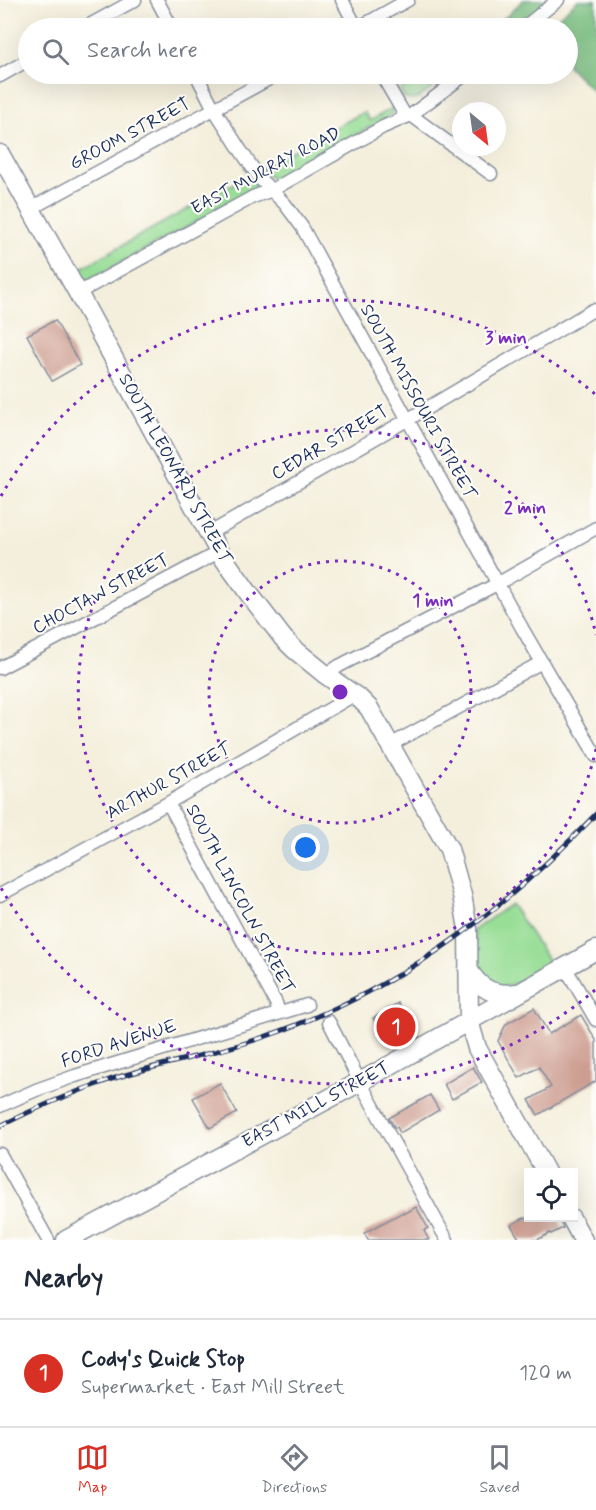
<!DOCTYPE html>
<html lang="en">
<head>
<meta charset="utf-8">
<style>
	body { margin:0; font-family:Mynerve,sans-serif; background:#f6f6f7; color:#1f2937 }
	.controls { position:absolute; right:18px; bottom:18px; display:grid; overflow:hidden; border-radius:0px; box-shadow:0 6px 24px #0002 }
	.controls button { width:54px; height:54px; display:grid; place-items:center; padding:0; border:0; border-bottom:2px solid #e0e1e3; background:#fff; color:#1f2937; font:30px sans-serif }
	.compass { position:absolute; left:452px; top:102px; width:54px; height:54px; border-radius:50%; background:#fff; box-shadow:0 6px 24px #0002; rotate:151deg }
	.you { position:absolute; left:306px; top:848px; width:21px; height:21px; margin:-15px; border:4px solid #fff; border-radius:50%; background:#1a73e8; box-shadow:0 0 0 9px #1a73e833 }
	.badge { display:grid; place-items:center; width:39px; height:39px; border-radius:50%; background:#d93025; color:#fff; font-size:20px; font-weight:700 }
	.pin { position:absolute; translate:-50% -50%; border:3px solid #fff; box-shadow:0 2px 6px #0006 }
	.list { margin:0; padding:0; list-style:none }
	h2 { display:flex; justify-content:space-between; align-items:center; height:78px; margin:0; padding:0 24px; font-size:26px }
	h2 small { font-size:20px; font-weight:400; color:#747a83 }
	.list li { display:grid; grid-template-columns:39px 1fr auto; gap:18px; align-items:center; box-sizing:border-box; height:108px; padding:0 24px; border-top:2px solid #e0e1e3 }
	.list b { display:block; font-size:22px; white-space:nowrap }
	.list p { margin:0; font-size:20px; white-space:nowrap; color:#747a83 }
	.list em { font-size:20px; font-style:normal; color:#747a83 }
	.icon { flex:none; width:33px; height:33px; fill:none; stroke:currentColor; stroke-width:2; stroke-linecap:round; stroke-linejoin:round }
	.map { position:relative; flex:none; width:596px; height:1240px; overflow:hidden }
	.search { position:absolute; background:#fff; box-shadow:0 6px 24px #0002; left:18px; right:18px; top:18px; height:66px; display:flex; align-items:center; gap:15px; box-sizing:border-box; padding:0 21px; border-radius:33px; color:#747a83; font-size:22px }
	.sheet { height:186px; background:#fff }
	nav { display:flex; justify-content:space-around; align-items:center; box-sizing:border-box; height:84px; border-top:2px solid #e0e1e3; background:#fff; font-size:16px; color:#747a83 }
	nav a { display:grid; justify-items:center; gap:3px }
	nav .on { color:#d93025 }
	.map>svg:first-child { display:block }
	.green { fill:#99de97; stroke:#5a867a; stroke-width:1.5 }
	.forest { fill:#7abd80; stroke:#4a766f; stroke-width:1.5 }
	.building { fill:#cd9d91 }
	.lines { fill:none; stroke-linecap:round; stroke-linejoin:round }
	.minor-casing { stroke:#888f9d; stroke-width:15 }
	.secondary-casing { stroke:#888f9d; stroke-width:21 }
	.minor { stroke:#fff; stroke-width:12 }
	.secondary { stroke:#fff; stroke-width:18 }
	.rail-casing { stroke:#1b2f5e; stroke-width:5 }
	.rail { stroke:#fdfcf7; stroke-width:3; stroke-dasharray:9; stroke-linecap:butt }
	.ring { fill:none; stroke:#7b2cbf; stroke-width:3; stroke-dasharray:3 6 }
	.labels { text-anchor:middle; dominant-baseline:central; stroke-width:4.5; stroke-linejoin:round; paint-order:stroke }
	.street-label { font-size:18px; fill:#1b2f5e; stroke:#fdfcf7 }
	.centre { fill:#7b2cbf; stroke:#fdfcf7; stroke-width:3 }
	.ring-label { font-size:18px; text-anchor:middle; font-weight:bold; fill:#7b2cbf; stroke:#fdfcf7; stroke-width:4.5; stroke-linejoin:round; paint-order:stroke }
</style>
</head>
<body>
<div class="map">
<svg width="596" height="1240" viewBox="0 0 596 1240">
	<rect width="100%" height="100%" fill="#fdfcf7"/>
	<filter id="ink" filterUnits="userSpaceOnUse"><feTurbulence type="fractalNoise" baseFrequency=".0167" numOctaves="2"/><feDisplacementMap in="SourceGraphic" scale="12" xChannelSelector="R" yChannelSelector="G"/><feConvolveMatrix kernelMatrix="1 2 1 2 8 2 1 2 1" color-interpolation-filters="sRGB"/></filter>
	<filter id="wash" filterUnits="userSpaceOnUse"><feTurbulence type="fractalNoise" baseFrequency=".008" numOctaves="4" result="noise"/><feDisplacementMap in="SourceGraphic" scale="24" xChannelSelector="R" yChannelSelector="G"/><feGaussianBlur stdDeviation="1.35" result="paint"/><feColorMatrix in="noise" values="0 0 0 0 0 0 0 0 0 0 0 0 0 0 0 0 0 1.4 0 .05"/><feComposite in="paint" operator="in"/></filter>
	<g filter="url(#wash)">
		<rect width="100%" height="100%" fill="#f4efdc"/>
		<path class="green" d="M424,74H453L418,98L411,100L404,98L400,90Z
			M394,102C395,109 394,112 388,117L279,178H271L260,168L364,112L370,121L392,108Z
			M244,166L254,179L256,184L252,192L85,282L81,281L74,272L249,175Z
			M511,904L550,963L516,983L502,988L490,985L474,965V930Z"/>
		<path class="forest" d="M523,0H549L515,28H492L491,27L507,16Z
			M578,0H596V94L568,66V28H546Z"/>
		<g id="blocks">
			<path class="building" d="M55,320L80,365L52,381L27,335Z
				M398,1003L415,1031L390,1045L373,1018Z
				M534,1008L549,1034L581,1015L596,1040V1081L538,1115L529,1100L551,1087L539,1067L519,1078L498,1041L506,1024Z
				M473,1067L482,1082L452,1099L444,1084Z
				M220,1083L237,1113L210,1128L193,1098Z
				M430,1095L439,1110L400,1133L397,1127L395,1128L389,1118Z
				M416,1207L428,1228L424,1231L429,1240H368L364,1233L403,1212L404,1214Z
				M524,1218H558L563,1228L551,1234L550,1233L537,1240H520L511,1225Z"/>
		</g>
	</g>
	<g filter="url(#ink)">
		<use href="#blocks" fill-opacity="0" stroke="#888f9d" stroke-width="1.5"/>
		<g class="lines">
			<g class="minor-casing">
				<path id="minor" d="M157,0L172,28
					M342,0L357,28
					M84,28L135,0
					M358,28L408,0
					M523,28L558,0
					M196,74L214,109L241,151L261,180L285,204L302,227L522,628L596,756
					M381,74L406,117
					M0,76L28,60
					M411,115L491,174
					M30,209L278,74
					M78,293L253,197L272,190L383,127L411,115L466,74
					M208,534L407,420L593,310
					M0,668L219,552
					M326,675L339,666L497,584L596,528
					M390,745L542,662
					M168,803L276,1003L279,1013
					M0,895L168,803L354,695
					M565,967L596,1020
					M329,1022L360,1082L447,1240
					M0,1106L36,1090L75,1076L307,1005
					M0,1154L48,1240"/>
			</g>
			<g class="secondary-casing">
				<path id="secondary" d="M0,154L78,293L219,552L250,595L283,638L294,649L326,675L360,699L369,708L449,849L462,895L468,929L469,1021L477,1048L546,1172
					M468,969C480,990 494,996 517,993
					M571,1218L583,1240
					M66,1240L360,1082L596,950"/>
			</g>
			<use href="#minor" class="minor"/>
			<use href="#secondary" class="secondary"/>
			<g class="rail-casing">
				<path id="rail" d="M0,1126C36,1108 71,1093 109,1080C158,1064 210,1055 258,1039C393,994 499,916 596,814"/>
			</g>
			<use href="#rail" class="rail"/>
		</g>
	</g>
	<g class="ring">
		<circle cx="340" cy="692" r="131"/>
		<path d="M596 749A262 262 0 1 1 596 635"/>
		<path d="M595 990A392 392 0 0 1 1 888M1 496A392 392 0 0 1 595 394"/>
	</g>
	<g class="labels">
		<g class="street-label">
			<text transform="translate(130 134) rotate(-28)">GROOM STREET</text>
			<text transform="translate(266 171) rotate(-28)">EAST MURRAY ROAD</text>
			<text transform="translate(418 402) rotate(61)">SOUTH MISSOURI STREET</text>
			<text transform="translate(330 443) rotate(-30)">CEDAR STREET</text>
			<text transform="translate(175 469) rotate(61)">SOUTH LEONARD STREET</text>
			<text transform="translate(101 594) rotate(-28)">CHOCTAW STREET</text>
			<text transform="translate(169 781) rotate(-29)">ARTHUR STREET</text>
			<text transform="translate(240 899) rotate(62)">SOUTH LINCOLN STREET</text>
			<text transform="translate(119 1044) rotate(-18)">FORD AVENUE</text>
			<text transform="translate(316 1105) rotate(-28)">EAST MILL STREET</text>
		</g>
	</g>
	<circle cx="340" cy="692" r="9" class="centre"/>
	<g class="ring-label">
		<text x="506" y="343">3 min</text>
		<text x="525" y="513">2 min</text>
		<text x="433" y="606">1 min</text>
	</g>
</svg>
<div class="controls">
<button><svg class="icon" aria-label="locate" viewBox="0 0 24 24"><circle cx="12" cy="12" r="6"/><path d="M12 2v4M12 18v4M2 12h4M18 12h4"/></svg></button>
</div>
<svg class="compass" viewBox="-18 -18 36 36"><path d="M0-13l5 13h-10z" fill="#e53935"/><path d="M0 13l5-13h-10z" fill="#747a83"/></svg>
<div class="you"></div>
<div class="pin badge" style="left:396px;top:1027px">1</div>
<div class="search"><svg class="icon" aria-label="search" viewBox="0 0 24 24"><circle cx="10" cy="10" r="6"/><path d="M15 15l6 6"/></svg>Search here</div>
</div>
<section class="sheet">
<h2>Nearby<small></small></h2>
<ul class="list">
<li><span class="badge">1</span><div><b>Cody's Quick Stop</b><p>Supermarket · East Mill Street</p></div><em>120 m</em></li>
</ul>
</section>
<nav>
<a class="on"><svg class="icon" aria-label="map" viewBox="0 0 24 24"><path d="M3 6l6-2 6 2 6-2v14l-6 2-6-2-6 2zM9 4v14M15 6v14"/></svg>Map</a>
<a><svg class="icon" aria-label="directions" viewBox="0 0 24 24"><path d="M12 3l9 9-9 9-9-9zM9 14v-3h6M13 9l2 2-2 2"/></svg>Directions</a>
<a><svg class="icon" aria-label="saved" viewBox="0 0 24 24"><path d="M7 4h10v16l-5-4-5 4z"/></svg>Saved</a>
</nav>
</body>
</html>
